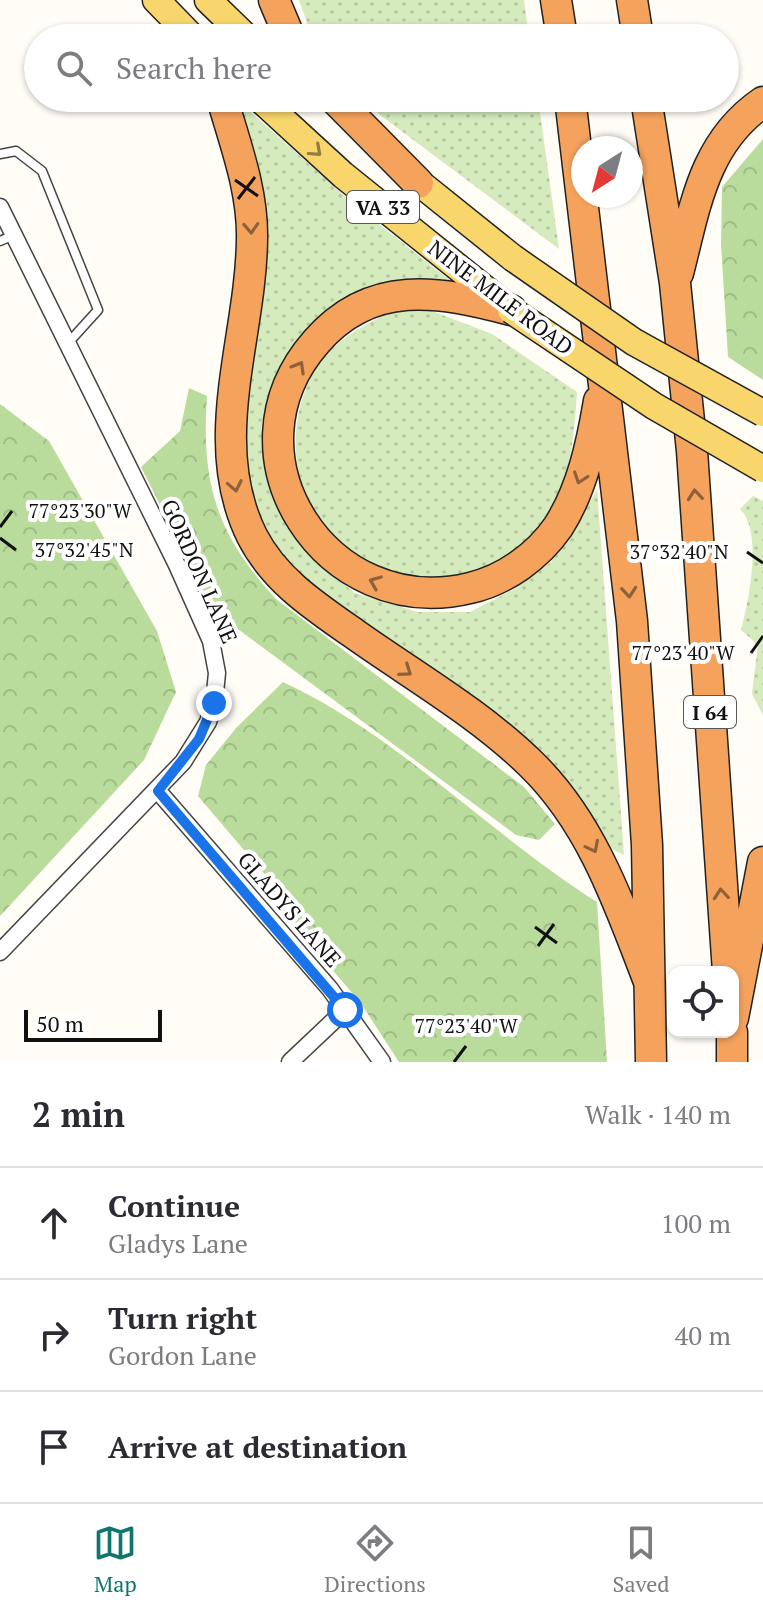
<!DOCTYPE html>
<html lang="en">
<head>
<meta charset="utf-8">
<style>
	body { margin:0; font-family:"PT Serif",serif; background:#f2f2f3; color:#2b2b33 }
	.controls { position:absolute; right:24px; bottom:24px; display:grid; overflow:hidden; border-radius:16px; box-shadow:0 2px 6px #0004 }
	.controls button { width:72px; height:72px; display:grid; place-items:center; padding:0; border:0; border-bottom:2px solid #e1e1e2; background:#fff; color:#2b2b33; font:40px sans-serif }
	.compass { position:absolute; left:571px; top:136px; width:72px; height:72px; border-radius:50%; background:#fff; box-shadow:0 2px 6px #0004; rotate:216deg }
	.scale { position:absolute; left:24px; bottom:20px; width:138px; box-sizing:border-box; padding-left:8px; border:4px solid #111; border-top:0; font-size:22px; line-height:28px; white-space:nowrap; color:#111; -webkit-text-stroke:6px #fff; paint-order:stroke }
	.stop { position:absolute; width:24px; height:24px; margin:-18px; border:6px solid #1a73e8; border-radius:50%; background:#fff }
	.stop.end { background:#1a73e8; border-color:#fff; box-shadow:0 2px 8px #0008 }
	.list { margin:0; padding:0; list-style:none }
	h2 { display:flex; justify-content:space-between; align-items:center; height:104px; margin:0; padding:0 32px; font-size:34px }
	h2 small { font-size:26px; font-weight:400; color:#7c7c81 }
	.list li { display:grid; grid-template-columns:52px 1fr auto; gap:24px; align-items:center; box-sizing:border-box; height:112px; padding:0 32px; border-top:2px solid #e1e1e2 }
	.list b { display:block; font-size:30px; white-space:nowrap }
	.list p { margin:0; font-size:26px; white-space:nowrap; color:#7c7c81 }
	.list em { font-size:26px; font-style:normal; color:#7c7c81 }
	.icon { flex:none; width:44px; height:44px; fill:none; stroke:currentColor; stroke-width:2; stroke-linecap:round; stroke-linejoin:round }
	.map { position:relative; flex:none; width:763px; height:1062px; overflow:hidden }
	.search { position:absolute; background:#fff; box-shadow:0 2px 6px #0004; left:24px; right:24px; top:24px; height:88px; display:flex; align-items:center; gap:20px; box-sizing:border-box; padding:0 28px; border-radius:44px; color:#7c7c81; font-size:30px }
	.sheet { height:440px; background:#fff }
	nav { display:flex; justify-content:space-around; align-items:center; box-sizing:border-box; height:112px; border-top:2px solid #e1e1e2; background:#fff; font-size:22px; color:#7c7c81 }
	nav a { display:grid; justify-items:center; gap:4px }
	nav .on { color:#0f766e }
	.map>svg:first-child { display:block }
	.grass { fill:url(#grass-dots) }
	.forest { fill:url(#forest-crowns) }
	.lines { fill:none; stroke-linecap:round; stroke-linejoin:round }
	.lane-casing { stroke:#444; stroke-width:11 }
	.street-casing { stroke:#444; stroke-width:19 }
	.primary-casing { stroke:#222; stroke-width:29 }
	.highway-casing { stroke:#222; stroke-width:33 }
	.lane { stroke:#fff; stroke-width:8 }
	.street { stroke:#fff; stroke-width:16 }
	.primary { stroke:#f9d66b; stroke-width:26 }
	.highway { stroke:#f5a25d; stroke-width:30 }
	.primary-bridge-casing { stroke:#222; stroke-width:29; stroke-linecap:butt }
	.primary-bridge { stroke:#f9d66b; stroke-width:26 }
	.oneway { stroke:#917d42 }
	.oneway2 { stroke:#8e613b }
	.route { stroke:#1a73e8; stroke-width:10 }
	.ticks { fill:none; stroke:#111; stroke-width:3 }
	.labels { text-anchor:middle; dominant-baseline:central; stroke-width:8; stroke-linejoin:round; paint-order:stroke }
	.shield { fill:#fff; stroke:#585858; stroke-width:2 }
	.shield-label { font-size:20px; font-weight:bold; fill:#111 }
	.street-label { font-size:22px; fill:#111; stroke:#fff }
	.ticks-label { font-size:20px; text-anchor:middle; fill:#111; stroke:#fff; stroke-width:8; stroke-linejoin:round; paint-order:stroke }
</style>
</head>
<body>
<div class="map">
<svg width="763" height="1062" viewBox="0 0 763 1062">
	<defs>
		<pattern id="grass-dots" width="8" height="8" patternUnits="userSpaceOnUse" patternTransform="scale(2)"><rect width="8" height="8" fill="#d5ebbd"/><path d="M2 2h.1M6 6h.1" fill="none" stroke="#b6c8a1" stroke-width="1.8" stroke-linecap="round"/></pattern>
		<pattern id="forest-crowns" width="20" height="18" patternUnits="userSpaceOnUse" patternTransform="scale(2)"><rect width="20" height="18" fill="#b9dc9c"/><path d="M2 6a3 3 0 1 1 6 0M12 15a3 3 0 1 1 6 0" fill="none" stroke="#9ebc85"/></pattern>
	</defs>
	<rect width="100%" height="100%" fill="#fffdf5"/>
	<path class="grass" d="M299,0H524L529,38H317L309,28Z
		M235,98L356,206L456,285L339,303L311,325L281,366L265,414L267,462L286,525L325,569L355,593L418,612H470L518,587L551,562L575,530L597,489L624,855L606,846L313,590C267,547 251,510 243,448Z
		M366,98H538L559,249L380,115Z
		M395,311H432L492,334L577,392C574,438 569,499 537,536C487,594 378,595 329,538C285,487 283,397 333,348C351,331 372,321 395,311Z
		M753,496L763,501V715L752,694L758,645L741,630C749,599 763,531 740,509Z"/>
	<path class="forest" d="M763,139V380L728,357L721,245L722,187Z
		M189,388L207,396C201,483 216,534 276,599L524,787L555,824L539,840L516,835L223,618L204,592L141,467L180,431Z
		M0,404L49,441L157,631L176,692L144,760L0,916Z
		M283,682C399,736 489,834 597,902L607,1062H399L360,1002L268,895L272,883L198,796L206,765L237,727Z"/>
	<g class="lines">
		<g class="lane-casing">
			<path id="lane" d="M0,154L16,151L42,171L98,310L69,342
				M0,241L14,235"/>
		</g>
		<g class="street-casing">
			<path id="street" d="M0,207L177,565L211,641L217,673L214,703L208,722L183,762L0,952
				M158,791L330,989L382,1062
				M290,1062L345,1010"/>
		</g>
		<g class="primary-casing">
			<path id="primary" d="M156,0L193,38
				M208,0L247,38
				M259,98L343,175L510,309
				M402,169L513,258"/>
		</g>
		<g class="highway-casing">
			<path id="highway" d="M274,0L290,38
				M556,0L562,38
				M632,0L638,38
				M222,98C235,144 253,190 252,239C251,338 205,441 252,536C275,581 316,607 356,635C414,676 480,714 531,764C591,822 619,903 648,979
				M334,98L418,183
				M570,98L632,621L647,845L651,1062
				M646,98L675,283L692,451L728,972
				M678,273C695,208 703,143 763,102
				M511,310C439,291 371,278 316,342C217,455 327,623 470,588C505,580 538,556 558,527C582,490 592,443 599,401
				M733,1018L763,862
				M732,1032V1062"/>
		</g>
		<use href="#lane" class="lane"/>
		<use href="#street" class="street"/>
		<use href="#primary" class="primary"/>
		<use href="#highway" class="highway"/>
		<g class="primary-bridge-casing">
			<path id="primary-bridge" d="M513,258L634,342L763,413
				M511,310L654,406L763,469"/>
		</g>
		<use href="#primary-bridge" class="primary-bridge"/>
	</g>
	<defs><path id="oneway-chevron" d="M-2-3.5L2.5 0L-2 3.5" fill="none" stroke-width="1.6" stroke-linecap="round" stroke-linejoin="round" transform="scale(2)"/></defs>
	<use class="oneway" href="#oneway-chevron" transform="translate(316 151) rotate(42)"/>
	<g class="oneway2">
		<use href="#oneway-chevron" transform="translate(251 228) rotate(87)"/>
		<use href="#oneway-chevron" transform="translate(299 367) rotate(-60)"/>
		<use href="#oneway-chevron" transform="translate(580 478) rotate(109)"/>
		<use href="#oneway-chevron" transform="translate(235 486) rotate(79)"/>
		<use href="#oneway-chevron" transform="translate(695 495) rotate(-95)"/>
		<use href="#oneway-chevron" transform="translate(375 582) rotate(-158)"/>
		<use href="#oneway-chevron" transform="translate(629 592) rotate(85)"/>
		<use href="#oneway-chevron" transform="translate(406 671) rotate(35)"/>
		<use href="#oneway-chevron" transform="translate(593 847) rotate(63)"/>
		<use href="#oneway-chevron" transform="translate(721 894) rotate(-95)"/>
	</g>
	<g class="lines">
		<path class="route" d="M214,703L199,739L158,791L345,1010"/>
	</g>
	<path class="ticks" d="M235,180L258,196M238,199L255,177M0,527L12,511M0,538L16,550M747,552L763,563M751,653L763,636M535,927L557,943M538,946L554,924M454,1062L466,1046"/>
	<g class="labels">
		<g class="shield">
			<rect x="347" y="191" width="72" height="32" rx="6"/>
			<rect x="684" y="696" width="52" height="32" rx="6"/>
		</g>
		<g class="shield-label">
			<text x="383" y="207">VA 33</text>
			<text x="710" y="712">I 64</text>
		</g>
		<g class="street-label">
			<text transform="translate(501 297) rotate(37)">NINE MILE ROAD</text>
			<text transform="translate(200 571) rotate(66)">GORDON LANE</text>
			<text transform="translate(290 909) rotate(49)">GLADYS LANE</text>
		</g>
	</g>
	<g class="ticks-label">
		<text x="80" y="518">77°23'30"W</text>
		<text x="84" y="557">37°32'45"N</text>
		<text x="679" y="559">37°32'40"N</text>
		<text x="683" y="660">77°23'40"W</text>
		<text x="466" y="1033">77°23'40"W</text>
	</g>
</svg>
<div class="controls">
<button><svg class="icon" aria-label="locate" viewBox="0 0 24 24"><circle cx="12" cy="12" r="6"/><path d="M12 2v4M12 18v4M2 12h4M18 12h4"/></svg></button>
</div>
<svg class="compass" viewBox="-18 -18 36 36"><path d="M0-13l5 13h-10z" fill="#e53935"/><path d="M0 13l5-13h-10z" fill="#7c7c81"/></svg>
<div class="scale">50 m</div>
<div class="stop" style="left:345px;top:1010px"></div>
<div class="stop end" style="left:214px;top:703px"></div>
<div class="search"><svg class="icon" aria-label="search" viewBox="0 0 24 24"><circle cx="10" cy="10" r="6"/><path d="M15 15l6 6"/></svg>Search here</div>
</div>
<section class="sheet">
<h2>2 min<small>Walk · 140 m</small></h2>
<ul class="list">
<li><svg class="icon" aria-label="ahead" viewBox="0 0 24 24"><path d="M12 20V5M6 11l6-6 6 6"/></svg><div><b>Continue</b><p>Gladys Lane</p></div><em>100 m</em></li>
<li><svg class="icon" aria-label="right" viewBox="0 0 24 24"><path d="M7 20v-9h11M14 6l5 5-5 5"/></svg><div><b>Turn right</b><p>Gordon Lane</p></div><em>40 m</em></li>
<li><svg class="icon" aria-label="arrive" viewBox="0 0 24 24"><path d="M6 21V4h12l-3 4 3 4H6"/></svg><div><b>Arrive at destination</b></div></li>
</ul>
</section>
<nav>
<a class="on"><svg class="icon" aria-label="map" viewBox="0 0 24 24"><path d="M3 6l6-2 6 2 6-2v14l-6 2-6-2-6 2zM9 4v14M15 6v14"/></svg>Map</a>
<a><svg class="icon" aria-label="directions" viewBox="0 0 24 24"><path d="M12 3l9 9-9 9-9-9zM9 14v-3h6M13 9l2 2-2 2"/></svg>Directions</a>
<a><svg class="icon" aria-label="saved" viewBox="0 0 24 24"><path d="M7 4h10v16l-5-4-5 4z"/></svg>Saved</a>
</nav>
</body>
</html>
